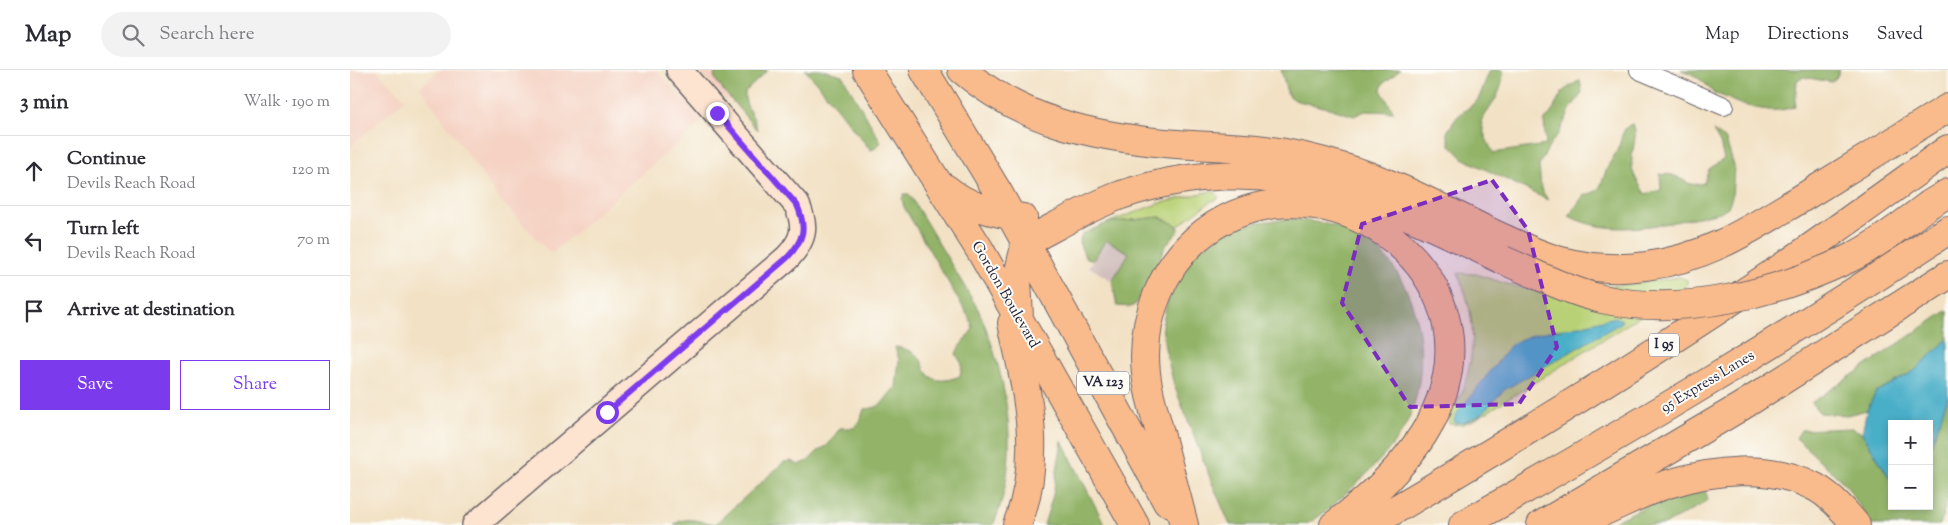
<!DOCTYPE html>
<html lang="en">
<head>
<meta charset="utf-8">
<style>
	body { margin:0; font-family:"Sorts Mill Goudy",serif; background:#f2f2f3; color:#2b2b33 }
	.controls { position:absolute; right:15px; bottom:15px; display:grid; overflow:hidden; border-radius:0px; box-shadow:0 2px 8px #0003 }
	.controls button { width:45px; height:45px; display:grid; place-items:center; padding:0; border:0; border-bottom:1px solid #e1e1e2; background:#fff; color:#2b2b33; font:25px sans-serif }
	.stop { position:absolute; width:15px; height:15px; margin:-11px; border:4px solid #7c3aed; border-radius:50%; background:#fff }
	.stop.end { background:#7c3aed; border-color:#fff; box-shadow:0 1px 5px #0008 }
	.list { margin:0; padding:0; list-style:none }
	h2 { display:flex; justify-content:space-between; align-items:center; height:65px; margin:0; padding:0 20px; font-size:21px }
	h2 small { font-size:16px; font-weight:400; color:#7c7c81 }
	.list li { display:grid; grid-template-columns:32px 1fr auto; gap:15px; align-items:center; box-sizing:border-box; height:70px; padding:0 20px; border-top:1px solid #e1e1e2 }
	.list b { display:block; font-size:19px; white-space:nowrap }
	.list p { margin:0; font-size:16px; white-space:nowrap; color:#7c7c81 }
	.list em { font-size:16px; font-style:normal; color:#7c7c81 }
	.actions { display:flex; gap:10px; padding:15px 20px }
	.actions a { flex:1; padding:11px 0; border:1px solid #7c3aed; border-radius:0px; text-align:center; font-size:18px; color:#7c3aed }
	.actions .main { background:#7c3aed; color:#fff }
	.icon { flex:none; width:28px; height:28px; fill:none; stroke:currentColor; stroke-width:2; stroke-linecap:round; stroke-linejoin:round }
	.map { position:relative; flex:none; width:1598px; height:455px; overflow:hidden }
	header { display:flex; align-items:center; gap:30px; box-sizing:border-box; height:70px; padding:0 25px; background:#fff; border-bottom:1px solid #e1e1e2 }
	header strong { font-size:24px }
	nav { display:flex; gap:28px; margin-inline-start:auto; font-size:18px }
	.search { width:350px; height:45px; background:#f2f2f3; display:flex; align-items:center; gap:12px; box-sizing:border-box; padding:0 18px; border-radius:28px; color:#7c7c81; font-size:19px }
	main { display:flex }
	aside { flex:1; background:#fff }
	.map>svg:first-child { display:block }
	.built { fill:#f5d2c3 }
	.industrial { fill:#d1bfbd }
	.green { fill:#b9d176; stroke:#6e7a58 }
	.forest { fill:#92b367; stroke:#5a6a51 }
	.water { fill:#49aec8; stroke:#366882 }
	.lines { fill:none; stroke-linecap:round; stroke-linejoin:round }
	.street-casing { stroke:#6b656b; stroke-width:20 }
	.secondary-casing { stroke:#6b656b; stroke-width:28 }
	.highway-casing { stroke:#6b656b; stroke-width:30 }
	.street { stroke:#fff; stroke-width:18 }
	.secondary { stroke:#fde4d1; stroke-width:25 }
	.highway { stroke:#fabb8c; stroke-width:28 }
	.highway-bridge-casing { stroke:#6b656b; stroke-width:30; stroke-linecap:butt }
	.highway-bridge { stroke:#fabb8c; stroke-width:28 }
	.route { stroke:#7c3aed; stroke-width:6 }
	.marked { fill:#7b2cbf; fill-opacity:0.2; stroke:#7b2cbf; stroke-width:4; stroke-dasharray:10 6; stroke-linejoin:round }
	.labels { text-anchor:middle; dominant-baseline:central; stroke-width:4; stroke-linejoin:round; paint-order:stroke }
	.shield { fill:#fdfcf7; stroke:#646373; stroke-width:1 }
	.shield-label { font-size:14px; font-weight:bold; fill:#22223b }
	.street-label { font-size:15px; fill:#22223b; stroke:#fdfcf7 }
</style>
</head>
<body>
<header>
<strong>Map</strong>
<div class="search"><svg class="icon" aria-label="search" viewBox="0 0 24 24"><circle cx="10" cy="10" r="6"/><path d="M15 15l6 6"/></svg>Search here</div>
<nav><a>Map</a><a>Directions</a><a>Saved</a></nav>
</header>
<main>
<aside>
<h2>3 min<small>Walk · 190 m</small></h2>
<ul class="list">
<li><svg class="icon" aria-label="ahead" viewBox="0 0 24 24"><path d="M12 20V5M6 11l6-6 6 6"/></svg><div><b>Continue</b><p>Devils Reach Road</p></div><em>120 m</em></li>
<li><svg class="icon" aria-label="left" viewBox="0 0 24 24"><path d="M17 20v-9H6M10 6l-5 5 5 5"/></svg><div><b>Turn left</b><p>Devils Reach Road</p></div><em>70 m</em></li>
<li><svg class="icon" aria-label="arrive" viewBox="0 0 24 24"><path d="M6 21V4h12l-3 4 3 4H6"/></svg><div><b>Arrive at destination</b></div></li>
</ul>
<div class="actions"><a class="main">Save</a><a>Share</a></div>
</aside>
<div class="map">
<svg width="1598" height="455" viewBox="0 0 1598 455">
	<rect width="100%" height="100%" fill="#fdfcf7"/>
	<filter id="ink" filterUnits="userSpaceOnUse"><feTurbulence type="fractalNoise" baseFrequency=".02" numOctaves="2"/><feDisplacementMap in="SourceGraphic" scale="10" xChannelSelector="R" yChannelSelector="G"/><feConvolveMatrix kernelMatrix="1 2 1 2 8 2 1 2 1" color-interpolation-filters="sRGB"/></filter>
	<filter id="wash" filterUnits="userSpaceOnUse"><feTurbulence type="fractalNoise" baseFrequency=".0096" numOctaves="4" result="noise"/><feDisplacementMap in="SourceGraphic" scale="20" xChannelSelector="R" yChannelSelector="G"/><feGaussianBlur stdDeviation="1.12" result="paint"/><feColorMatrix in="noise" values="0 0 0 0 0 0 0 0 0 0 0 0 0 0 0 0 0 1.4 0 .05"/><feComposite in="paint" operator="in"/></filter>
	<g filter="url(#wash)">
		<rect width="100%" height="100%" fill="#f2e1c4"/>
		<path class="built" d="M0,0H26L55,29L0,77Z
			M89,0H307L353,51L201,184L150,130L70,17Z
			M348,0H411L375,31Z"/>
		<path class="industrial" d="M756,169L779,183L762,211L739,197Z"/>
		<path class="green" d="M861,121L865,122L868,126V129L860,132L828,156L810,147L757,153L807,134Z
			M1108,203L1126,204L1163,216L1180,219L1263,216L1330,207L1337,210V214L1334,219L1139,341C1126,349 1115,357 1099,354V350C1104,337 1112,325 1116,311C1127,269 1124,243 1108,203Z"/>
		<path class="forest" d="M366,0H418L395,22C394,40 405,43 407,60L368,14L364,6Z
			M455,0H473L492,5L531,72L526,78L521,80C498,55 479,25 455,0Z
			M931,0H1050L1033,14L1031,20L1044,42L1015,41L1004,46L979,38L947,31L938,26Z
			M1140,0H1153C1154,20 1142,35 1131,51L1135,66L1143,83L1196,75L1194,51L1201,43L1213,21L1230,10L1232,23L1221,38L1209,63L1201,73L1189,95L1191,119L1198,130L1114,89L1100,75L1097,62L1107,47L1128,30Z
			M1331,0H1490L1486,8L1481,12L1453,7L1447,10L1445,36C1428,44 1408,39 1390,34C1381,31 1374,25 1364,24C1355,12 1345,4 1331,0Z
			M1283,54C1289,67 1280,82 1282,96C1282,105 1291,116 1295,124L1311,120L1310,104C1313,105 1319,104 1322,105C1336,109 1337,118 1354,113L1359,99L1374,89L1370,73L1363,61L1376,70L1384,96L1382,127L1378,137L1370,142C1324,152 1263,170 1219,146L1234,125C1252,122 1250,115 1256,101C1259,92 1266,85 1269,76C1271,71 1271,66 1274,61C1276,57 1278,55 1283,54Z
			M554,124H559L628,239C657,305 673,387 643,455H324C334,445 352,452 365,454L434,392L441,391L449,395L458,391L468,381L478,375L490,358H504L510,351L514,339C536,338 532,329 546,317L549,290L545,277C555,278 567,282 572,292C574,295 574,300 577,303C585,314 600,310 610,306L612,294L606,284L609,277L623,259L621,251L554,137L552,129Z
			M810,147L828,156L829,160L816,175L786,234L781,237L767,236L762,211L779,183L756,170L743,190L735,187L729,172L732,164L757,153Z
			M941,149C965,152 989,154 1010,166C1072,203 1088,303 1051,363C1039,382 1017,404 1001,419C987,431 973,446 956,454C948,455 893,455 880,455L862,413L824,315L815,278L812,256L817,233L843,184L880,159L907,152Z
			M1598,240V269L1563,302L1526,322L1517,340L1497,345L1470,343L1461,333Z
			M1598,326V427L1590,455H1522L1496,415L1446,368L1451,360L1502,358L1512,363L1539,407L1542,408V436H1579V381Z
			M712,371L755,455H694L703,425Z
			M1352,420L1356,423L1358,429L1353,434L1314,455H1259C1288,437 1319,428 1352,420Z"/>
		<path class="water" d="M1265,247L1272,250L1271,253L1154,320L1131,345L1115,352L1105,353L1104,349L1108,342L1161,275C1181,262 1201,261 1224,257C1238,254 1252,250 1265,247Z
			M1598,269V326L1579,381V354H1542V408L1539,407L1512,363L1517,340L1526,322L1563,302Z"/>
	</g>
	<g filter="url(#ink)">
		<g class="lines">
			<g class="street-casing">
				<path id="street" d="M1289,0L1374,36"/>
			</g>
			<g class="secondary-casing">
				<path id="secondary" d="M125,455L437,188C454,170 457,158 447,135L329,0"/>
			</g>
			<g class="highway-casing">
				<path id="highway" d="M517,0L630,180L785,455
					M574,0L648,122L817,432
					M612,0C670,50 741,66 815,73C845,76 876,76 906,79C936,82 966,89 995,98C1046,113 1094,140 1142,163C1165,173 1187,185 1211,191C1238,198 1269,200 1296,196C1358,188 1400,159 1452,128C1501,98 1549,68 1598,38
					M595,118C621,139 641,141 673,148
					M1580,134L1598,123
					M669,248L667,210L676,172C707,156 738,137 771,125C917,76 1023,127 1153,190
					M662,253C677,321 694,387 667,455
					M834,455C826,424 818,393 810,363C803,337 795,313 795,286C795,243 813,199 845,170C958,71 1143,188 1090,331C1072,380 1025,425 984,455
					M1019,455C1163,371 1306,283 1444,189C1496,153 1547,116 1598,79
					M1113,455C1277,361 1441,266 1598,160
					M1191,455L1392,336L1598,205
					M1219,455C1254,444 1284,425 1318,414C1363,400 1417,394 1461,415C1479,423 1494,440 1506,455"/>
			</g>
			<use href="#street" class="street"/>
			<use href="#secondary" class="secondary"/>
			<use href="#highway" class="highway"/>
			<g class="highway-bridge-casing">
				<path id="highway-bridge" d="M1153,190C1186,204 1218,221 1252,229C1332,247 1426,224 1498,189C1527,175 1554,153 1580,134"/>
			</g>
			<use href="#highway-bridge" class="highway-bridge"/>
		</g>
	</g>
	<g class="lines" filter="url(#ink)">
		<path class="route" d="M257,342L437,188C454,170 457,158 447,135L367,43"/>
	</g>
	<path class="marked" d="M1142,110L1178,160L1207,277L1169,334L1060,337L992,233L1012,154Z"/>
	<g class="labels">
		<g class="shield">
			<rect x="1299" y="263.5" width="30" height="23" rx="4"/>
			<rect x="727" y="301.5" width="52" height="23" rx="4"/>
		</g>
		<g class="shield-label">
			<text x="1314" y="275">I 95</text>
			<text x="753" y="313">VA 123</text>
		</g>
		<g class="street-label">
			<text transform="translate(655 225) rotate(60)">Gordon Boulevard</text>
			<text transform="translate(1358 312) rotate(-31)">95 Express Lanes</text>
		</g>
	</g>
</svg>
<div class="controls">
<button>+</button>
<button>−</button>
</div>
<div class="stop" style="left:257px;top:342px"></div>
<div class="stop end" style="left:367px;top:43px"></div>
</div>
</main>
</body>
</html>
